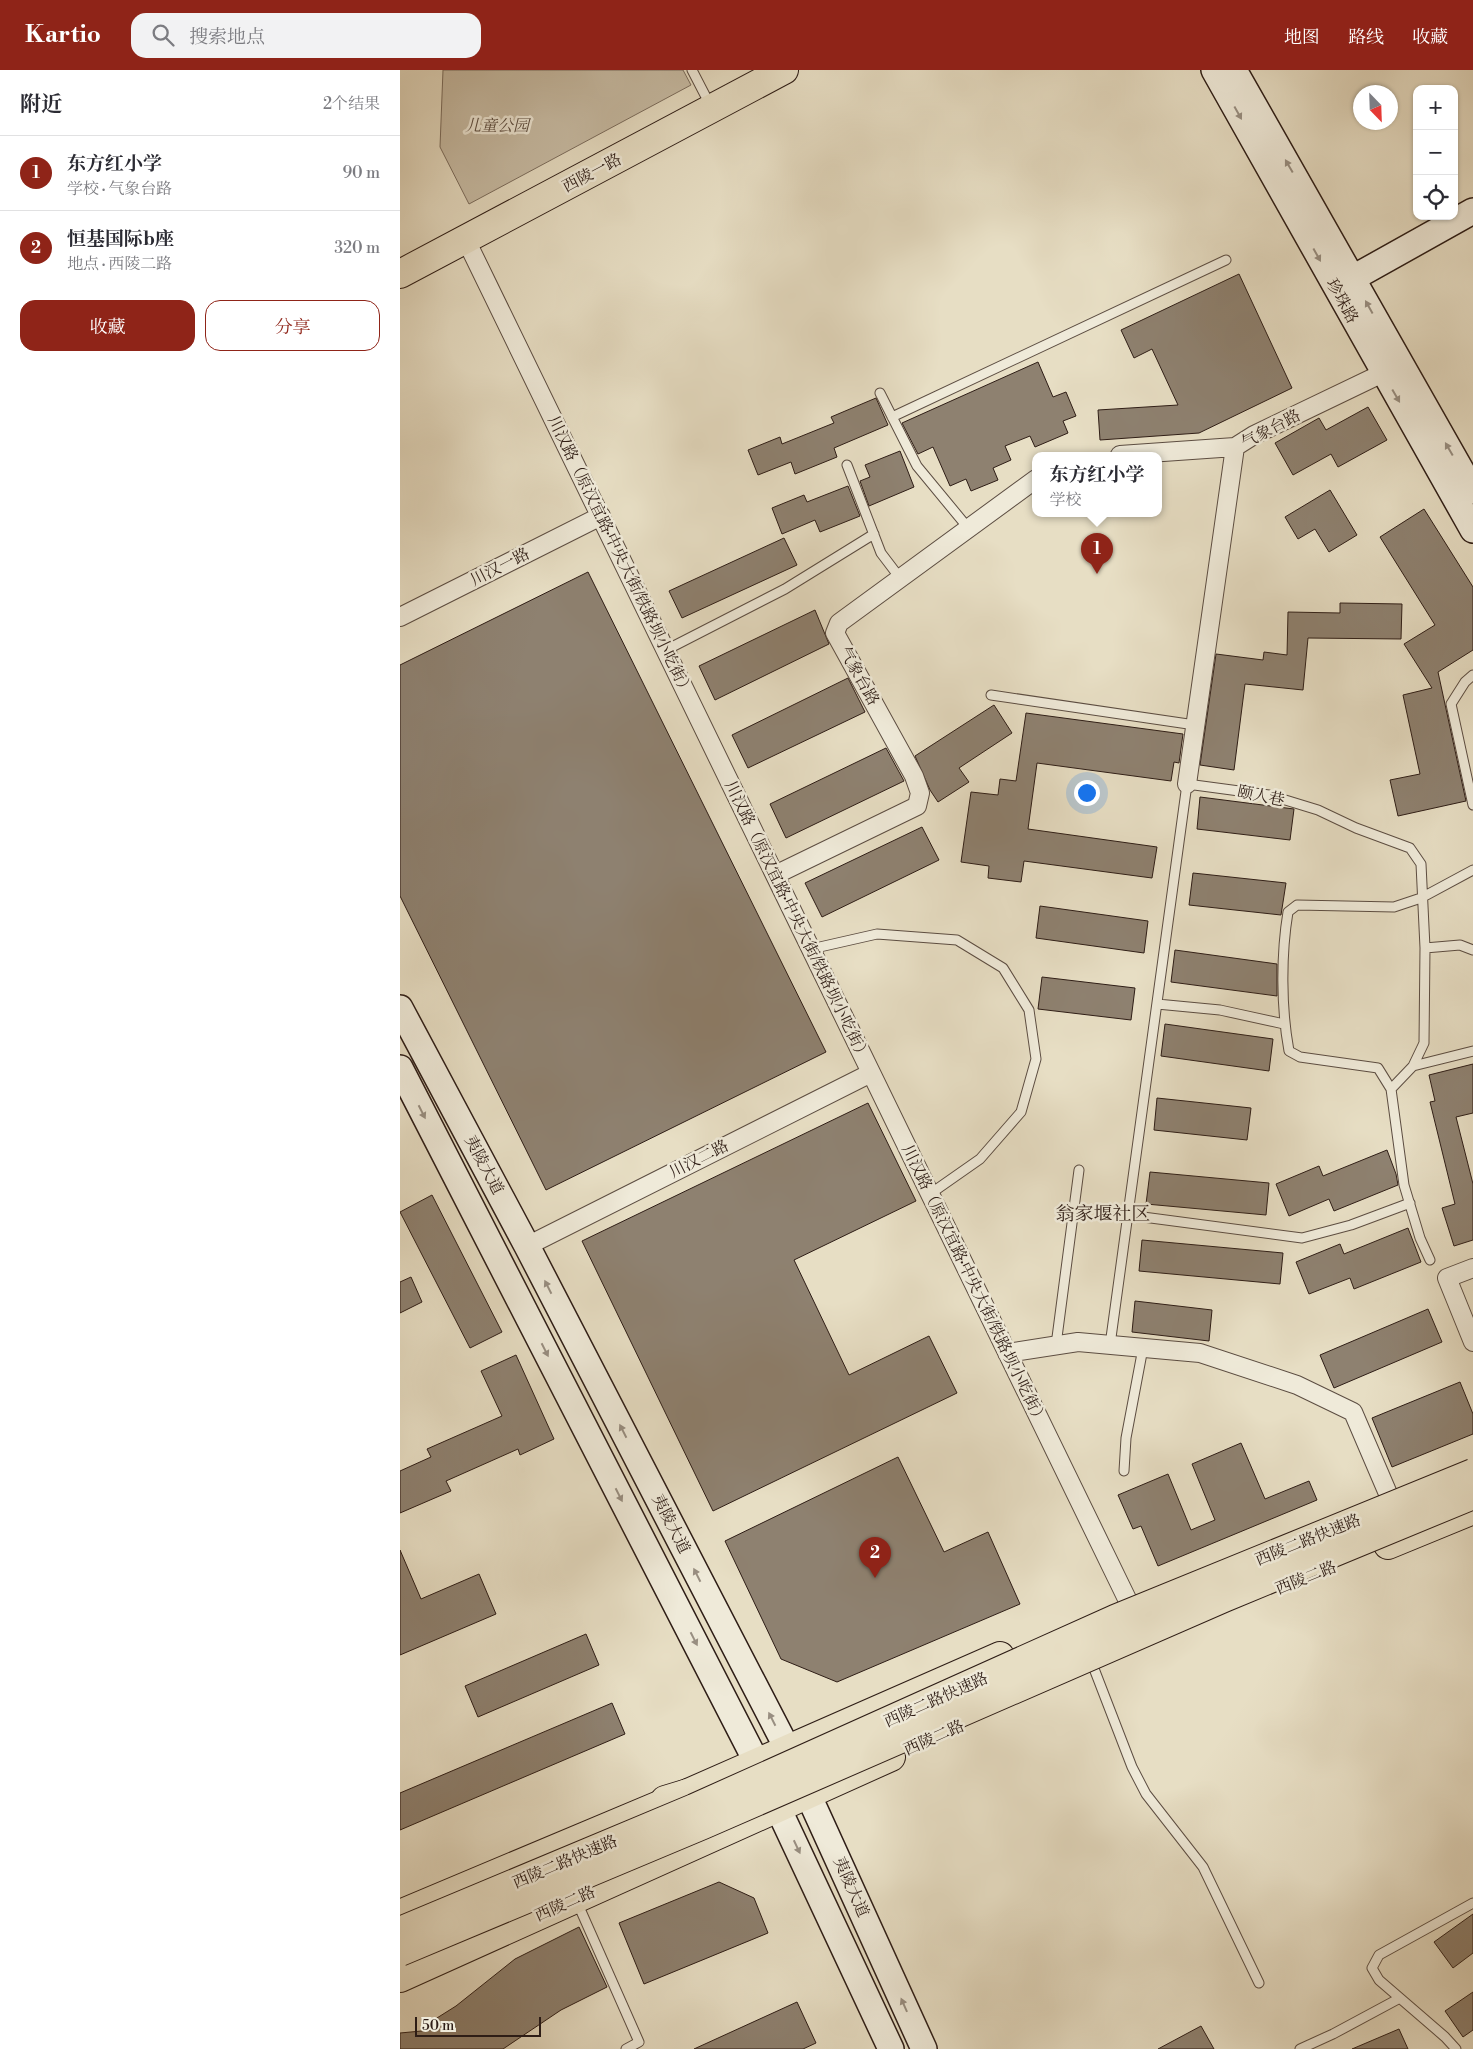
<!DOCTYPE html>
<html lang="zh">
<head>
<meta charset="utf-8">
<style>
	body { margin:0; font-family:"Libre Bodoni","Noto Serif SC",serif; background:#f2f2f3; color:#2b2b33 }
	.controls { position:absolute; right:15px; top:15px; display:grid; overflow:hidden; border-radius:10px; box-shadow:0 1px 4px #0004 }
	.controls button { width:45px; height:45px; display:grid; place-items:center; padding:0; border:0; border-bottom:1px solid #e1e1e2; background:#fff; color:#2b2b33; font:25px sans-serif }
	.compass { position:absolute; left:953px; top:15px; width:45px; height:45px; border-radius:50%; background:#fff; box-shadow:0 1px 4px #0004; rotate:157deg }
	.scale { position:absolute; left:15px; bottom:12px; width:126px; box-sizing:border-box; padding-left:5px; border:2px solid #2e1d16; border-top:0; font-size:14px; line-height:18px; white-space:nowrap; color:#2e1d16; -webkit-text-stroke:4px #efead9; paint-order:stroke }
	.you { position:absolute; left:686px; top:722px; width:18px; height:18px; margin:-12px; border:4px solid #fff; border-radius:50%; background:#1a73e8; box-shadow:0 0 0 8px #1a73e833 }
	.badge { display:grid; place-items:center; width:32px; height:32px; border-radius:50%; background:#8f2418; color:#fff; font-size:16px; font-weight:700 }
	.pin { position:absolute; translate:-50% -41px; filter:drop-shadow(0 1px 2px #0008) }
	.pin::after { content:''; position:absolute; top:26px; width:18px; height:15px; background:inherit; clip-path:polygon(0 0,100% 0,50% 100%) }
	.popup { position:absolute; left:632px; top:382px; width:130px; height:65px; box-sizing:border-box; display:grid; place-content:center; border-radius:10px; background:#fff; filter:drop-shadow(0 1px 4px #0005); font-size:16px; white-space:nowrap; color:#7c7c81 }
	.popup b { font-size:19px; color:#2b2b33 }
	.popup::after { content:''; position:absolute; left:50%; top:100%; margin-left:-10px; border:10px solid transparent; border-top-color:#fff }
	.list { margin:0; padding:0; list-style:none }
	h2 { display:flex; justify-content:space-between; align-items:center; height:65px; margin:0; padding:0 20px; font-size:21px }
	h2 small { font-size:16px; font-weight:400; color:#7c7c81 }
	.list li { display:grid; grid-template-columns:32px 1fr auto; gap:15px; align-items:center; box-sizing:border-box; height:75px; padding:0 20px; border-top:1px solid #e1e1e2 }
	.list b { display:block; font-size:19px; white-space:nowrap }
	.list p { margin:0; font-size:16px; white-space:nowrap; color:#7c7c81 }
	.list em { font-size:16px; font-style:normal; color:#7c7c81 }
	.actions { display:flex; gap:10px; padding:15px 20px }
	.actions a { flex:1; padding:11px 0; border:1px solid #8f2418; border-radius:15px; text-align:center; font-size:18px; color:#8f2418 }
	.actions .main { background:#8f2418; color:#fff }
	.icon { flex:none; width:28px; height:28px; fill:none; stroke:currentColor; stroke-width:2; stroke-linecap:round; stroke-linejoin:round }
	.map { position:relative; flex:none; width:1073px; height:1979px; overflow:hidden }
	header { display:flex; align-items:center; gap:30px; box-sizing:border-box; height:70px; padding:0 25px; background:#8f2418; color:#fff }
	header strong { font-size:24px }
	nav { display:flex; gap:28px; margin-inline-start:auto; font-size:18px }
	.search { width:350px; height:45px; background:#f2f2f3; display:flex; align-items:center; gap:12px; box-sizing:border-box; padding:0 18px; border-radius:15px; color:#7c7c81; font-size:19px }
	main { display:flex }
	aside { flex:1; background:#fff }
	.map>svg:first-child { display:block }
	.green { fill:#c8bda6; stroke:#7b6d5e }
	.building { fill:#8e8170; stroke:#2e1d16 }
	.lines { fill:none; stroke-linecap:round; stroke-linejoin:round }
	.lane-casing { stroke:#5c4d42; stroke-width:11 }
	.street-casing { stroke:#5c4d42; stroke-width:20 }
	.secondary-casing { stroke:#2e1d16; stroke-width:28 }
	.primary-casing { stroke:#2e1d16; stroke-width:30 }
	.highway-casing { stroke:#2e1d16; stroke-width:30 }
	.lane { stroke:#efead9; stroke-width:9 }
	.street { stroke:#efead9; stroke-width:18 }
	.secondary { stroke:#efead9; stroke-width:25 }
	.primary { stroke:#e7dec4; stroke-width:28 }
	.highway { stroke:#e7dec4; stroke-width:28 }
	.highway-bridge-casing { stroke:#2e1d16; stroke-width:30; stroke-linecap:butt }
	.highway-bridge { stroke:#e7dec4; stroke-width:28 }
	.oneway { fill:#988e81 }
	.labels { text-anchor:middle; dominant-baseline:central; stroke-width:5; stroke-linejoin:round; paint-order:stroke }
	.park-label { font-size:16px; font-style:italic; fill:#5c4d41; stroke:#efead9 }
	.street-label { font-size:16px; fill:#2e1d16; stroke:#efead9 }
	.quarter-label { font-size:19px; fill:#2e1d16; stroke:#efead9 }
</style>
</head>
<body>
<header>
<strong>Kartio</strong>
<div class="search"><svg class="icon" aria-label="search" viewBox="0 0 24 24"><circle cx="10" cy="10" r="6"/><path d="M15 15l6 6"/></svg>搜索地点</div>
<nav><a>地图</a><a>路线</a><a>收藏</a></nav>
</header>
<main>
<aside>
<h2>附近<small>2个结果</small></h2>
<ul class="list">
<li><span class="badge">1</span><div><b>东方红小学</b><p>学校 · 气象台路</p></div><em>90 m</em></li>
<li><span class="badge">2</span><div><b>恒基国际b座</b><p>地点 · 西陵二路</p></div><em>320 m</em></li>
</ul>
<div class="actions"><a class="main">收藏</a><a>分享</a></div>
</aside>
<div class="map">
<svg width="1073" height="1979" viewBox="0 0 1073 1979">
	<rect width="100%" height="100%" fill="#e7dec4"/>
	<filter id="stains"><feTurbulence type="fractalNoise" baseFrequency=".004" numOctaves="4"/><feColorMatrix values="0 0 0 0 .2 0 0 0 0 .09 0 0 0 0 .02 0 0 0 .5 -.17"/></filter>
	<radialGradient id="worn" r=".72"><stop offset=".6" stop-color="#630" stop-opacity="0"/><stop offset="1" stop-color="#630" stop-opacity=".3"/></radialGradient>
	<path class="green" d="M43,0H283L291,15L69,134L40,77Z"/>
	<path class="building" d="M839,204L892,318L799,363L700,370L698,340L778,335L752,279L734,288L721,260Z
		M638,292L653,327L666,322L676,346L663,351L668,363L635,377L630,366L605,376L611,390L593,398L598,410L571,421L566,409L550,416L533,377L518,384L502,353Z
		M476,328L488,355L434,378L437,387L395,404L391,392L358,405L348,380L380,367L382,374L434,353L431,347Z
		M968,337L987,370L938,397L931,384L893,405L875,373L919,348L926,360Z
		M500,381L514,417L469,436L460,411L470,407L465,395Z
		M448,416L460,446L420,462L415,450L382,464L372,438L404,425L407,432Z
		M930,420L957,465L929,482L915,459L898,469L885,447Z
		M1024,439L1073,517V580L1038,602L1066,731L998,746L990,710L1020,704L1003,625L1032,618L1004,574L1035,555L980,467Z
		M384,468L397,495L282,548L269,521Z
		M188,502L426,982L146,1120L0,826V595Z
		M940,533L1002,534L1001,569L908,568L903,620L845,614L834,700L800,695L816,584L863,590L864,582L887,585L888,542L940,543Z
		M415,540L429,574L315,630L299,596Z
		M448,608L465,642L348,698L332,665Z
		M594,635L612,663L559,698L569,712L538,732L530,720L515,686Z
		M626,643L783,664L779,693L774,692L771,711L637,693L628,759L757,777L752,808L624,791L621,812L588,808L589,796L561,792L571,722L598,725L600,709L616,711Z
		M486,678L504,711L386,768L370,734Z
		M800,727L894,739L890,770L797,759Z
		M522,757L539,790L422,847L405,813Z
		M793,803L886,813L881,845L789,835Z
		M640,836L748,851L744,883L636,868Z
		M775,880L877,894V926L771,912Z
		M642,907L735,918L731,950L638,939Z
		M765,954L873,969L869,1001L761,986Z
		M1073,994V1043L1056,1047L1073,1114V1170L1054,1176L1042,1138L1055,1134L1030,1032L1035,1031L1029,1005Z
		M757,1028L851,1038L847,1070L754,1060Z
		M468,1033L516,1131L394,1190L449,1305L529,1266L557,1323L313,1441L182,1171Z
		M987,1080L996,1104L998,1115L934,1141L929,1129L889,1146L876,1114L919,1096L923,1106Z
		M750,1102L869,1113L866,1145L746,1134Z
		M32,1125L102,1262L70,1278L0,1142Z
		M1008,1158L1021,1192L954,1219L950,1208L909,1224L896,1192L940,1174L944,1184Z
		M742,1170L883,1183L880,1214L739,1201Z
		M11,1207L22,1232L0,1243V1212Z
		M735,1231L812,1240L809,1271L732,1262Z
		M1028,1239L1042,1272L934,1318L920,1285Z
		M116,1285L154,1369L120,1385L118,1379L46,1411L51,1421L0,1443V1401L31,1387L27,1379L102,1346L81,1301Z
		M1060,1312L1073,1344V1364L992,1397L972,1348Z
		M841,1373L865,1429L909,1411L917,1430L758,1496L741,1456L733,1459L718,1425L768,1404L791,1460L815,1450L792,1394Z
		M498,1387L544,1482L588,1462L620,1534L437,1612L381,1589L325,1471Z
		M0,1480L21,1529L79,1504L96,1544L0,1585Z
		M186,1564L199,1595L78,1647L65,1616Z
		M212,1633L225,1664L0,1760V1723Z
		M319,1812L354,1828L368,1863L244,1914L219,1853Z
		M1073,1844V1883L1053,1898L1034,1872Z
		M179,1857L207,1917L161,1940L103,1979H0V1963L32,1960L29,1953L56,1936L115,1889Z
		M1073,1922V1960L1063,1967L1045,1941Z
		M397,1932L416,1973L403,1979H294Z
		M801,1956L814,1979H758Z
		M999,1959L1008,1979H952Z"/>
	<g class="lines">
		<g class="lane-casing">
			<path id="lane" d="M292,0L306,27
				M480,323L517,396L569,459
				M492,347L826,190
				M447,395L481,483L500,508
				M266,580L385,519L474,464
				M1073,605L1065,612L1051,634L1073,735
				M591,625L795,655
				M1025,878L1060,875L1073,880
				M411,879L477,864L557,870L603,898L629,940L636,989L621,1042L580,1089L530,1124
				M757,934L820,940L884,954
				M1013,996L1073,981
				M728,1145L902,1168L951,1155L1010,1133
				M1030,1190L1020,1168L1004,1115L991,1019L978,998L900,987L889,981C881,938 881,884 888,842L897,835L994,837L1021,828L1073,800
				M656,1275L679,1100
				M710,1275L787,714L869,725L918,740L956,758L1010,778L1021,794L1025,878L1024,973L1013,996L991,1019
				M724,1401L726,1368L743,1278
				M693,1596L732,1697L746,1724L803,1797L859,1913
				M177,1832L239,1972L226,1979
				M900,1979L933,1964L1000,1928
				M1056,1979L1045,1967L979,1910L972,1898L979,1885L1073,1833"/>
		</g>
		<g class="street-casing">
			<path id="street" d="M66,170L728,1531
				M720,385L835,377L854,365L983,303
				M0,547L201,446
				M787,714L835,377
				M375,805L517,736L520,723L514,706L435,563L439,553L636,409
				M127,1176L471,1003
				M1073,1198L1047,1208L1073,1272
				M607,1283L678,1272L800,1283L897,1315L953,1342L989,1426"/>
		</g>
		<g class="secondary-casing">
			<path id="secondary" d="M814,0L1073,460
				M834,0L1073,421
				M953,208L1073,141
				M0,938L127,1176L387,1678L524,1979
				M0,998L356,1691L491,1979"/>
		</g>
		<g class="primary-casing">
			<path id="primary" d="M0,204L384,0
				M988,1475L1073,1440
				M265,1730L288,1723L600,1586
				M0,1908L491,1687"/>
		</g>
		<g class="highway-casing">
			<path id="highway" d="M0,1844L288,1723"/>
		</g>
		<use href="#lane" class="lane"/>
		<use href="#street" class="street"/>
		<use href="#secondary" class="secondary"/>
		<use href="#primary" class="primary"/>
		<use href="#highway" class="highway"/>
		<g class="highway-bridge-casing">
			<path id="highway-bridge" d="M0,1861L294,1738L715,1549L1073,1403
				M0,1882L303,1755L824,1528L1073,1425"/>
		</g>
		<use href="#highway-bridge" class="highway-bridge"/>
	</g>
	<defs><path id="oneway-solid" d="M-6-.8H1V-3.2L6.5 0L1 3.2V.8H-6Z" transform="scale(1.25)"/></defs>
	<g class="oneway">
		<use href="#oneway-solid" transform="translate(838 43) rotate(61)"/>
		<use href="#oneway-solid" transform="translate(889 96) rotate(-120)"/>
		<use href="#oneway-solid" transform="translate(917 185) rotate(61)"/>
		<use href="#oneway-solid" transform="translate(969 237) rotate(-119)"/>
		<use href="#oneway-solid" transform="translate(996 326) rotate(60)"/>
		<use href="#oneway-solid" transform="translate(1049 379) rotate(-120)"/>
		<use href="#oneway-solid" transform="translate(22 1042) rotate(63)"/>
		<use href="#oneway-solid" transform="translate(148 1217) rotate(-117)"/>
		<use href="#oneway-solid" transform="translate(145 1280) rotate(63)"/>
		<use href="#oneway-solid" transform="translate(223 1361) rotate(-117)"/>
		<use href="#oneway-solid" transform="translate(219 1425) rotate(63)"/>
		<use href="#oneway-solid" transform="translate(297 1505) rotate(-117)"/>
		<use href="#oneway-solid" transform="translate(294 1569) rotate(63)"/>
		<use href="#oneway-solid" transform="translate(372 1649) rotate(-117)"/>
		<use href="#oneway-solid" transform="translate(397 1777) rotate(65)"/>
		<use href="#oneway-solid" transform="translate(504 1935) rotate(-114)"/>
	</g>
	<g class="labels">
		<g class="park-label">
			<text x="97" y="56">儿童公园</text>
		</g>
		<g class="street-label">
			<text transform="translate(192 103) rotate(-28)">西陵一路</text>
			<text transform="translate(942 231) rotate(61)">珍珠路</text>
			<text transform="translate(871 359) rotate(-28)">气象台路</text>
			<text transform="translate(220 486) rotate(64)">川汉路（原汉宜路·中央大街/铁路坝小吃街）</text>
			<text transform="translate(100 497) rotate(-27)">川汉一路</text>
			<text transform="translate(459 606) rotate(61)">气象台路</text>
			<text transform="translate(861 726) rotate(12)">颐人巷</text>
			<text transform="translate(397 851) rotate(64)">川汉路（原汉宜路·中央大街/铁路坝小吃街）</text>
			<text transform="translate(299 1089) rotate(-27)">川汉二路</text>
			<text transform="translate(84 1095) rotate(62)">夷陵大道</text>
			<text transform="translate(574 1215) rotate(64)">川汉路（原汉宜路·中央大街/铁路坝小吃街）</text>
			<text transform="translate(271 1454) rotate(63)">夷陵大道</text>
			<text transform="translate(908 1470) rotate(-22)">西陵二路快速路</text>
			<text transform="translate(906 1508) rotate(-22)">西陵二路</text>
			<text transform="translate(536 1630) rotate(-24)">西陵二路快速路</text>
			<text transform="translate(534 1668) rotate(-24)">西陵二路</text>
			<text transform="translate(165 1792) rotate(-23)">西陵二路快速路</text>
			<text transform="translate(451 1817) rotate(66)">夷陵大道</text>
			<text transform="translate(165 1834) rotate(-24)">西陵二路</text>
		</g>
		<g class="quarter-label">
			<text x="703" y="1144">翁家堰社区</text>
		</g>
	</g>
	<rect width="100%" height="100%" filter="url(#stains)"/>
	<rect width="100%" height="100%" fill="url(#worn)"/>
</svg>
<div class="controls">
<button>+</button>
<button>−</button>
<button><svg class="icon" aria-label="locate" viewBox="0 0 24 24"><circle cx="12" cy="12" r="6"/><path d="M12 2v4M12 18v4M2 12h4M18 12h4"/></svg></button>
</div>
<svg class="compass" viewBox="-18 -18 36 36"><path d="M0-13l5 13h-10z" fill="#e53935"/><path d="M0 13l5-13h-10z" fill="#7c7c81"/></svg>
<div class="scale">50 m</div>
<div class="you"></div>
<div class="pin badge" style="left:697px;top:504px">1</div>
<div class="popup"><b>东方红小学</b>学校</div>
<div class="pin badge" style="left:475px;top:1508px">2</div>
</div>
</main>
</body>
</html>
